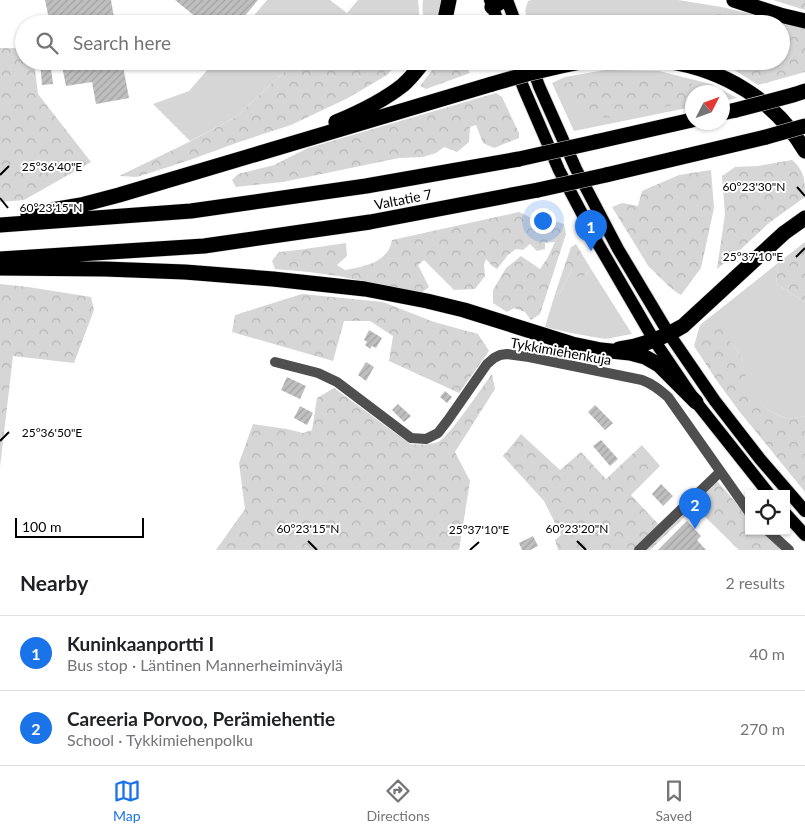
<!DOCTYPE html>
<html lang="en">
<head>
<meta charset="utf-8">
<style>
	body { margin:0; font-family:Lato,sans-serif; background:#f6f6f6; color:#202124 }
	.controls { position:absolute; right:15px; bottom:15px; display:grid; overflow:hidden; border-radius:0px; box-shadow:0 1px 4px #0004 }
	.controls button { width:45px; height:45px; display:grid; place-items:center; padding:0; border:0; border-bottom:1px solid #e0e0e0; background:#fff; color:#202124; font:25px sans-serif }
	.compass { position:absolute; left:685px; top:85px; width:45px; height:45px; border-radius:50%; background:#fff; box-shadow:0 1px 4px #0004; rotate:48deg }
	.scale { position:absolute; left:15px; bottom:12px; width:129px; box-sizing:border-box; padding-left:5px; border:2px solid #000; border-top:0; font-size:14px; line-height:18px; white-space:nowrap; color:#000; -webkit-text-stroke:4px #fff; paint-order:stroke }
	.you { position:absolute; left:542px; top:220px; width:18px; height:18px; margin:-12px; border:4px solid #fff; border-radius:50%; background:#1a73e8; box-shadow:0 0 0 8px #1a73e833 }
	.badge { display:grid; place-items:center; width:32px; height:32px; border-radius:50%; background:#1a73e8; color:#fff; font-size:16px; font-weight:700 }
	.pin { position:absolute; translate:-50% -41px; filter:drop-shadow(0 1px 2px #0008) }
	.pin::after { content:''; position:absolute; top:26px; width:18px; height:15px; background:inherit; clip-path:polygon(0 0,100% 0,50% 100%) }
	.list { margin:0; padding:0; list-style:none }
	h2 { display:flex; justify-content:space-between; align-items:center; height:65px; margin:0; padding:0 20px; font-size:21px }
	h2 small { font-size:16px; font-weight:400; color:#757577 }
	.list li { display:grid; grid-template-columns:32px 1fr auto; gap:15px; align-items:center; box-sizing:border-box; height:75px; padding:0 20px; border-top:1px solid #e0e0e0 }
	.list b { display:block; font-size:19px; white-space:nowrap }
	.list p { margin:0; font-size:16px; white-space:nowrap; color:#757577 }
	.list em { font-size:16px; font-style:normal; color:#757577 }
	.icon { flex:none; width:28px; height:28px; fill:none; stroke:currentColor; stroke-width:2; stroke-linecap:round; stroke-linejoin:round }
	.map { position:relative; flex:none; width:805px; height:550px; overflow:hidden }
	.search { position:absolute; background:#fff; box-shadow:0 1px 4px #0004; left:15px; right:15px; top:15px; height:55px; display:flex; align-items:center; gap:12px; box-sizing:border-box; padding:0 18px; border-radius:28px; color:#757577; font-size:19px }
	.sheet { height:215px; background:#fff }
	nav { display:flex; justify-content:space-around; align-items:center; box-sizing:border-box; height:70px; border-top:1px solid #e0e0e0; background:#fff; font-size:14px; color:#757577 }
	nav a { display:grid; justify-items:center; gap:2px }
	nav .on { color:#1a73e8 }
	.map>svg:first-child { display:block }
	.grass { fill:#d6d6d6 }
	.forest { fill:url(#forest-crowns) }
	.building { fill:url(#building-hatch) }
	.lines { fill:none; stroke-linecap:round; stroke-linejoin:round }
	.primary-casing { stroke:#dbdbdb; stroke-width:14 }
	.motorway-casing { stroke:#dbdbdb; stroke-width:16 }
	.minor { stroke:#4f4f4f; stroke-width:10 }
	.primary { stroke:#000; stroke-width:12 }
	.motorway { stroke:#000; stroke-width:15 }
	.motorway-bridge-casing { stroke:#dbdbdb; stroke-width:16; stroke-linecap:butt }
	.motorway-bridge { stroke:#000; stroke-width:15 }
	.ticks { fill:none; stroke:#000; stroke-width:2 }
	.labels { text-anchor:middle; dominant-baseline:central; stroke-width:4; stroke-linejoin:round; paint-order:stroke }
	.street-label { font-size:14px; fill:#000; stroke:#fff }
	.ticks-label { font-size:12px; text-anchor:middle; fill:#000; stroke:#fff; stroke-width:4; stroke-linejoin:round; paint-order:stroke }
</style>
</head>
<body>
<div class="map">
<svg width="805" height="550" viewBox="0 0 805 550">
	<defs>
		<pattern id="forest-crowns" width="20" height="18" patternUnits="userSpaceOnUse" patternTransform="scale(1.25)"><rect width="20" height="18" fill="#d6d6d6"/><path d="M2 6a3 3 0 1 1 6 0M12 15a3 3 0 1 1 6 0" fill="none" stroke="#b6b6b6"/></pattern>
		<pattern id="building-hatch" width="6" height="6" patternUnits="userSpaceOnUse" patternTransform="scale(1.25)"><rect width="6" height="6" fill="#bfbfbf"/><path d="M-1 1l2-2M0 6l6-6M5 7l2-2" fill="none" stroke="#a2a2a2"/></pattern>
	</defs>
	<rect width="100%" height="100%" fill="#fff"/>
	<path class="grass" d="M267,0H330L347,13L358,0H418L420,24H404L347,14L336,24H247Z
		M423,0H443L438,24H427C422,17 422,8 423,0Z
		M532,0H678L722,7L718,24H529L525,11L528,1Z
		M215,61H296L236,117L190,141L153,104L189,91Z
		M605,70L659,71L711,84L737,98L723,101L722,92H692V107L574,131L552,83L565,77Z
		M778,263L776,284L805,302V416L788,419L769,411L747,388L742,358L722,330L700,325Z
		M572,269L584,276L591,269L632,334L605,339L571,333L545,327L555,294L560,293Z"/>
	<path class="forest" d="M773,0H805V10Z
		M722,7L805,27V72L758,85L731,68L718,61H781V24H715L710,19L713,10Z
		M347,14L404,23V24H336Z
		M0,48H24V61H34L38,94L91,162L24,200L0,202Z
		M296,61H399L387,75L348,98L291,125L236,143L190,160L137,177L119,176L187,143L236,117Z
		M439,61H462L470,73L426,89L420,86Z
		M583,77L602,79L649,77L694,84L706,92H692V100L617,119L592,116L569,101L559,86Z
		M496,93L502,97L519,133V138L494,148L483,143L476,125L470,127L469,142L457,152L444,147L436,153L423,157L399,158L283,182L236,187L232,180L238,174L274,165L308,148Z
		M792,160C805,171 805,181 805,197L769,223L741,249L717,269L725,214L722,176L735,167L758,166Z
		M711,170L714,208L701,268L681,295C668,288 660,276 649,267L612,207L622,203L638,206L642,191L679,175Z
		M519,212L546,225L554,221L564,224L566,234L540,314L531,320L525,312L514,308L507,312L493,303V290L506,268L521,256L540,269L548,257L555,242L545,243V249L537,251L530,244L523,250L516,249L508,255L497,269L492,266L486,259L484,265L485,276L475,289L454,290L424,260L418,265L429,287L421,293L338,276L309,272L275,269L272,261L279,252L298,250L346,243L347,256L337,265L345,270C365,266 388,263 392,240Z
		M805,242V302L776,284L778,263Z
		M576,244L591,269L584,276L578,277L572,269L560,293L555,294L571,247Z
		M0,284L28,287L91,297L94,310L74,363L13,356L0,467Z
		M302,294L383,302L434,322L478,334L489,351L459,393L389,361L393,336L370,321H344L333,361L232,332L235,315Z
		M700,325L722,329L742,358L748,388L769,411L788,419L805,416V492L739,411L717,381L694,346Z
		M492,374L495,389L455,452L470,481L459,550H216L245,509L239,463L253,424L287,429L303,433L312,430L317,398L334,388L410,444C420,445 429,445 438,442C450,436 482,387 492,374Z
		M521,434L560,470L581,452L606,479L642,445L660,466L631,495L660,526L635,550H558L555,540L561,535L544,501L503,456Z
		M717,481L749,518V531H763L784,550H739L695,507L650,550H644Z"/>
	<path class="building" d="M45,0H111L115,24H50Z
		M175,0H258L238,24H192L197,18Z
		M40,61H50L53,84L42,85Z
		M61,61H122L129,98L96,104L92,82L66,86Z
		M369,330L382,338L376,348L372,346L370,349L365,345L367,342L364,340Z
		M366,362L374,367L366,381L358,375Z
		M287,377L306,386L300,399L281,390Z
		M445,391L452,397L447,403L440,397Z
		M398,404L411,416L404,422L392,410Z
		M595,405L613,423L605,430L588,412Z
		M300,406L313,413L307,425L294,418Z
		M601,440L618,459L610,466L593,446Z
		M661,484L673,496L663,506L652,494Z
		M687,521L701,536L697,540L706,550H658Z
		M533,536L538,546L530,550H522L519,543Z"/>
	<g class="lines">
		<g class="primary-casing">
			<path id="primary" d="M490,0L499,24
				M507,0L516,24
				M513,61L524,89L559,170L597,242L654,340L696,402L769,494
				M530,61L539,86L576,169L618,249L669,334L715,401L760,459L805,511
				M786,514L805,535"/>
		</g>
		<g class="motorway-casing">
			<path id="motorway" d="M734,0L780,15L805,21
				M492,7L504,0
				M444,24L449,0
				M667,61C724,70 775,100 805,151
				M561,66L586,61
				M793,95L805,91
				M722,113L736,110
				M336,122C360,112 383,101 403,85C411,78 418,69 424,61
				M595,142L692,120
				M606,175L766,137
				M28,214L81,205L119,195L492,84
				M0,225L191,211L366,186L519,159
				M0,259L204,246L370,222L538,190
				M0,268L105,269L185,272L273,279L365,289L427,301L464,310L572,344L601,350L630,353L645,357L659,365L696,402
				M619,349C642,346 663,338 683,326L784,233L805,218"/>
		</g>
		<path class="minor" d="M275,362L318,373L337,382L411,438L426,439L438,433L448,420L487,364L494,358L500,355L507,354L529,357L642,380C653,384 660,390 668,397L749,512
			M768,531L789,550
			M639,550L720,472"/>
		<use href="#primary" class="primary"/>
		<use href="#motorway" class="motorway"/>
		<g class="motorway-bridge-casing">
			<path id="motorway-bridge" d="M492,84L527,74L561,66
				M736,110L793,95
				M766,137L805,126
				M519,159L595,142
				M538,190L606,175"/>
		</g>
		<use href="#motorway-bridge" class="motorway-bridge"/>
	</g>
	<path class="ticks" d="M0,175L9,166M797,187L805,196M0,198L8,208M796,257L805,248M0,441L9,432M308,541L317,550M577,541L586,550M470,550L479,542"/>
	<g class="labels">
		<g class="street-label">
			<text transform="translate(403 199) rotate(-11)">Valtatie 7</text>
			<text transform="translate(561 351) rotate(10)">Tykkimiehenkuja</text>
		</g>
	</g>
	<g class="ticks-label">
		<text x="52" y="171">25°36'40"E</text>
		<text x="754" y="191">60°23'30"N</text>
		<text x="51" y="212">60°23'15"N</text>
		<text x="753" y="261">25°37'10"E</text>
		<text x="52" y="437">25°36'50"E</text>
		<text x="308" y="533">60°23'15"N</text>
		<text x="577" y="533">60°23'20"N</text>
		<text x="479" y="534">25°37'10"E</text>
	</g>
</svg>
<div class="controls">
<button><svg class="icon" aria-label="locate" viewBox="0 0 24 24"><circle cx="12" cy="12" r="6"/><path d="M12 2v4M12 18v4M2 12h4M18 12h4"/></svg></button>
</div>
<svg class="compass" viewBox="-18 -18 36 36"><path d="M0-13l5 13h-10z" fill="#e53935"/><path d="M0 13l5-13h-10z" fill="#757577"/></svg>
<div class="scale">100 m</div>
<div class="you"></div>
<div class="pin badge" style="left:591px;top:251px">1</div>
<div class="pin badge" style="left:695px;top:529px">2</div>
<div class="search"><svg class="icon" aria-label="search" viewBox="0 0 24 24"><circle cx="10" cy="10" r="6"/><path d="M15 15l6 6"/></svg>Search here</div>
</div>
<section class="sheet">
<h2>Nearby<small>2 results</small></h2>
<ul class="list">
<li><span class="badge">1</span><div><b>Kuninkaanportti I</b><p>Bus stop · Läntinen Mannerheiminväylä</p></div><em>40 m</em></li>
<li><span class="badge">2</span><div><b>Careeria Porvoo, Perämiehentie</b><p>School · Tykkimiehenpolku</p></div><em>270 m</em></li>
</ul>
</section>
<nav>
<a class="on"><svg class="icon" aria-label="map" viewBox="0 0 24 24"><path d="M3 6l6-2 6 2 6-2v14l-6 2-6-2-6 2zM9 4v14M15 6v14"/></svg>Map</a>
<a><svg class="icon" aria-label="directions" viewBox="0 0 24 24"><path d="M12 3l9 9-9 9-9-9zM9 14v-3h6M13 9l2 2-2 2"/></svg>Directions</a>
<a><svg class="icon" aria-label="saved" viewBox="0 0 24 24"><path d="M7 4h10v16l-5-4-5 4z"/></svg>Saved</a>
</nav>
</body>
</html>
